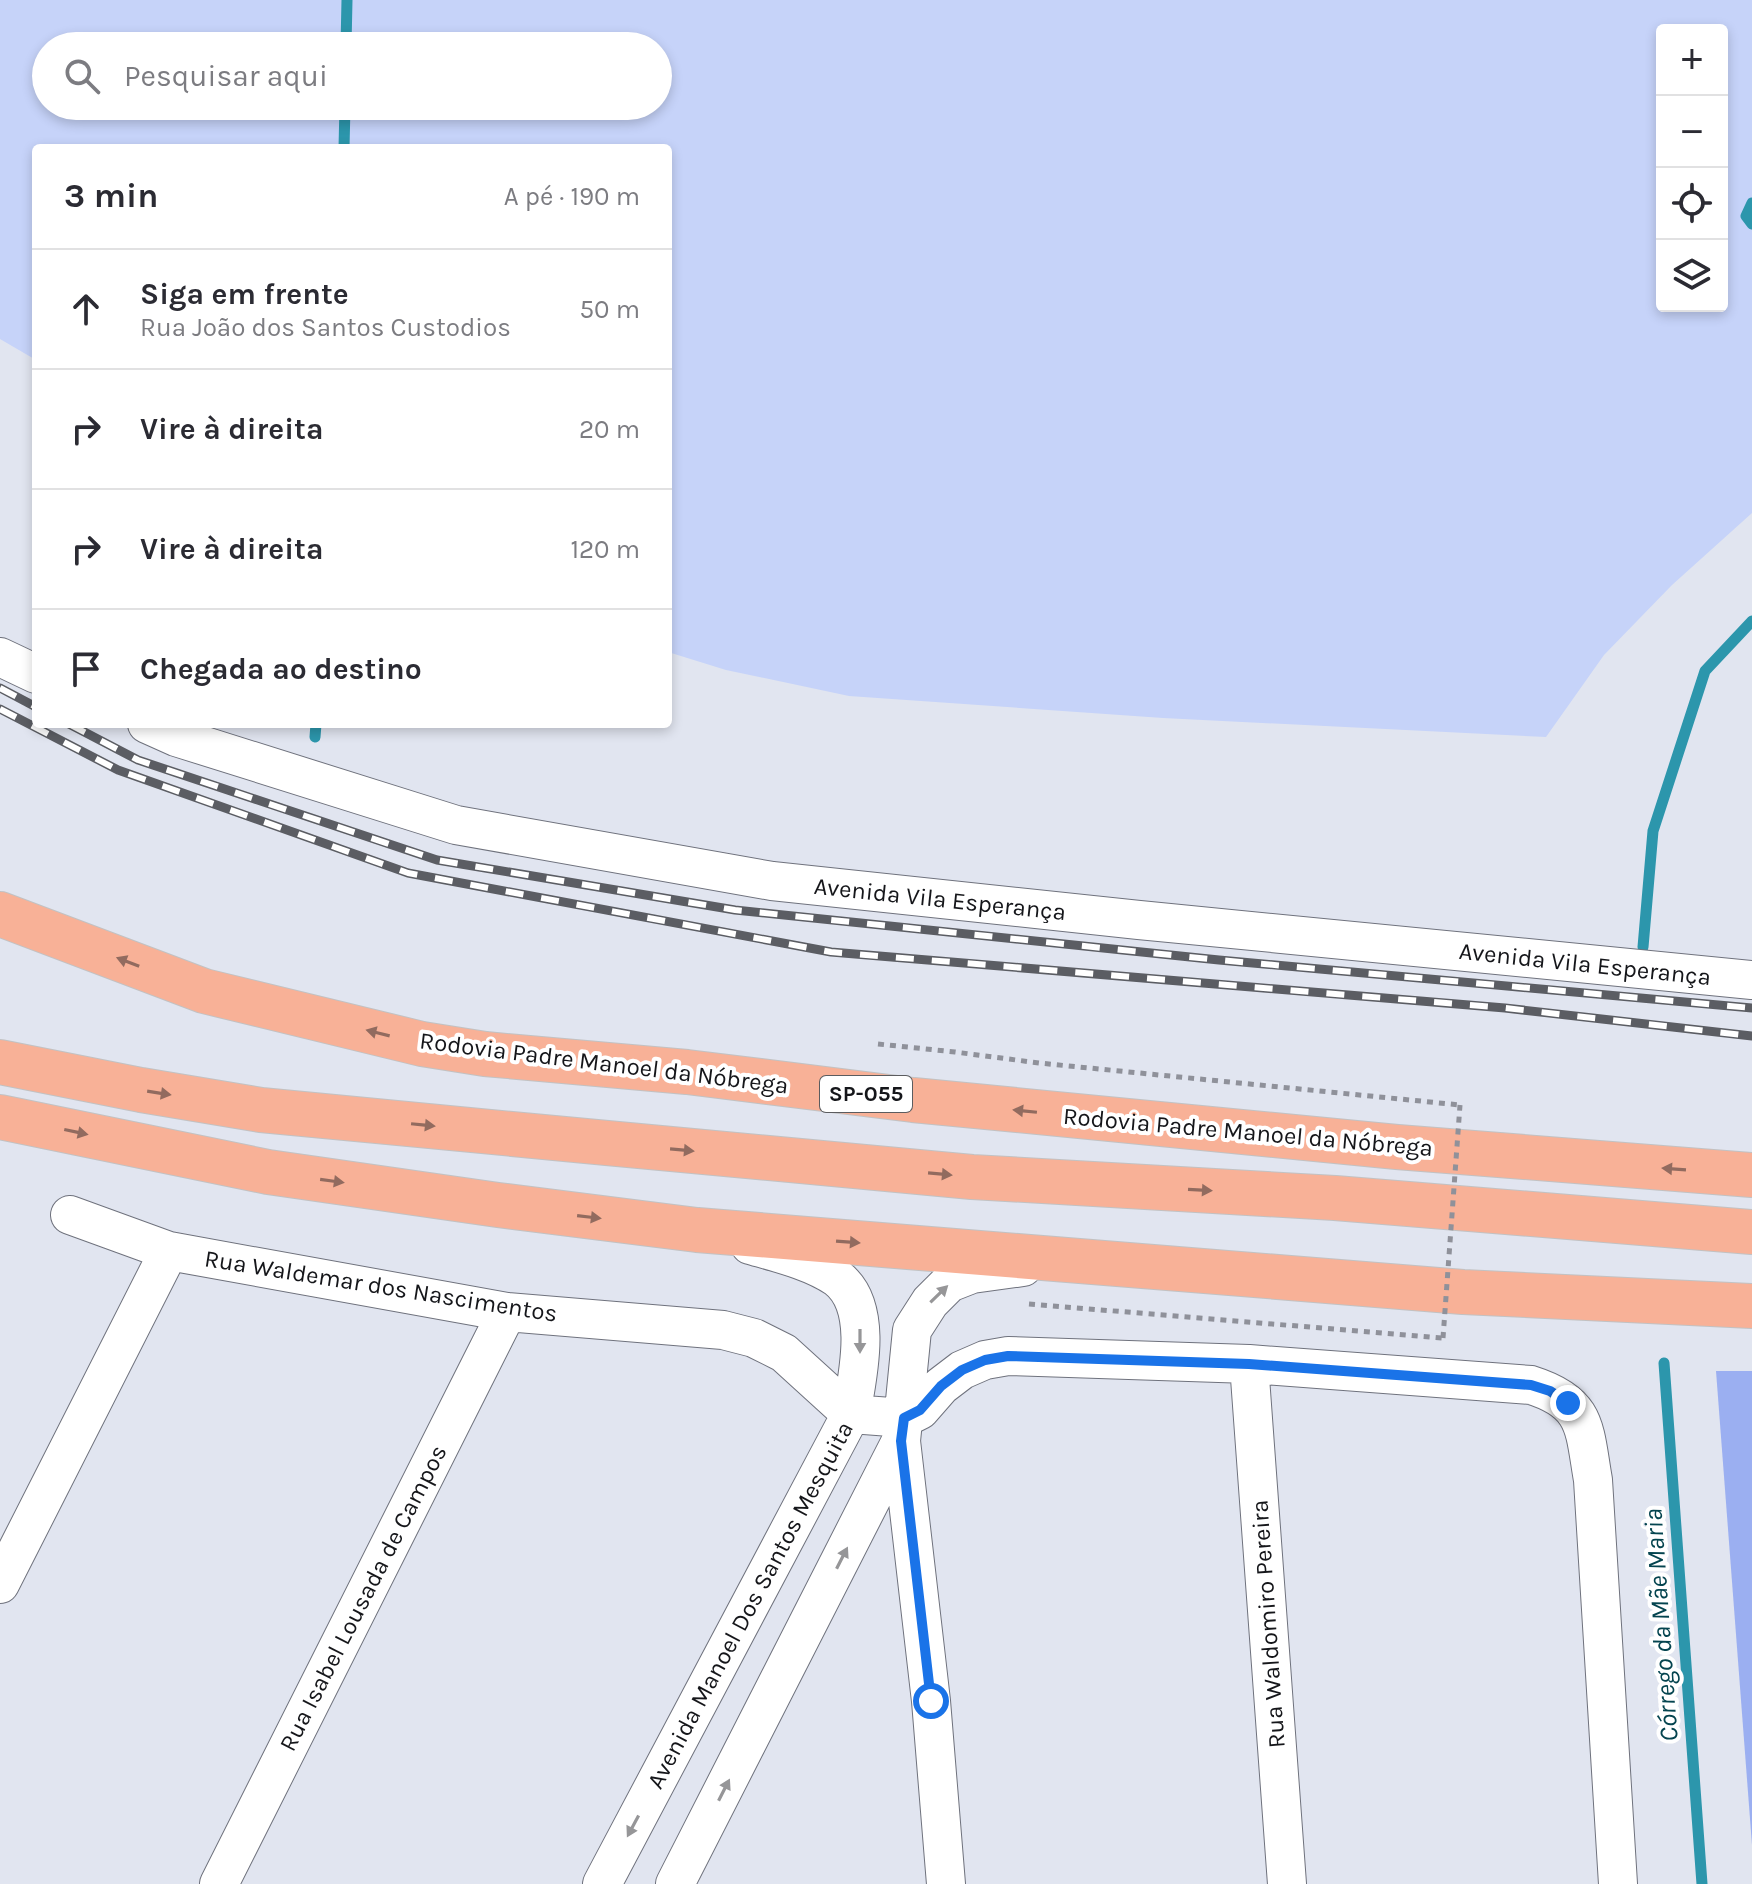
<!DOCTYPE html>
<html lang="pt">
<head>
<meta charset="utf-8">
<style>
	body { margin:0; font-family:Karla,sans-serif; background:#f7f7f7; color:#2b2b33 }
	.controls { position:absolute; right:24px; top:24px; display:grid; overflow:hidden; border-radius:8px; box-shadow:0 4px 12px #0003 }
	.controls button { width:72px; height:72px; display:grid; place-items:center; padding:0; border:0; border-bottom:2px solid #e1e1e2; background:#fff; color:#2b2b33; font:40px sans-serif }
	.stop { position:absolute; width:24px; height:24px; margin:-18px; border:6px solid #1a73e8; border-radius:50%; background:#fff }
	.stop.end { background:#1a73e8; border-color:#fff; box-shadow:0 2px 8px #0008 }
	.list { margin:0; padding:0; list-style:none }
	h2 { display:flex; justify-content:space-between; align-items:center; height:104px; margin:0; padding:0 32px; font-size:34px }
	h2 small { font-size:26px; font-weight:400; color:#7c7c81 }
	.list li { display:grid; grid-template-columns:52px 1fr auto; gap:24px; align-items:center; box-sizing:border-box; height:120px; padding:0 32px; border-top:2px solid #e1e1e2 }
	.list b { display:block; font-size:30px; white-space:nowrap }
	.list p { margin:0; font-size:26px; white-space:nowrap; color:#7c7c81 }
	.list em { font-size:26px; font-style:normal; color:#7c7c81 }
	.icon { flex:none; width:44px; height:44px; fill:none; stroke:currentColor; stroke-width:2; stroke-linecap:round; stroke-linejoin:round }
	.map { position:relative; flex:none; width:1752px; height:1884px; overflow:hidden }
	.search { position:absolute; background:#fff; box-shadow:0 4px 12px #0003; left:32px; top:32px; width:640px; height:88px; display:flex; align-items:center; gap:20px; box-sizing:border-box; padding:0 28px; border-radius:44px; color:#7c7c81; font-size:30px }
	.panel { position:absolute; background:#fff; box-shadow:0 4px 12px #0003; left:32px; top:144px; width:640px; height:584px; border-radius:8px }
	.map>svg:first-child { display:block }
	.green { fill:#c6d3f9; fill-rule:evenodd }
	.forest { fill:#9baff1 }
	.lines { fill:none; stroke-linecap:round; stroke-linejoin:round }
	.stream { stroke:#2c96ac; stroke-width:11 }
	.minor-casing { stroke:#6f727d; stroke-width:40 }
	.highway-casing { stroke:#c2c2c3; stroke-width:46 }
	.path { stroke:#8f919a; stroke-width:5; stroke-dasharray:6 6; stroke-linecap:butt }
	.minor { stroke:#fff; stroke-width:38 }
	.highway { stroke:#f8b197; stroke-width:44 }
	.rail-casing { stroke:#5b5d63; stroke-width:9 }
	.rail { stroke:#fff; stroke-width:6; stroke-dasharray:18; stroke-linecap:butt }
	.path-bridge { stroke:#8f919a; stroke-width:5; stroke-dasharray:6 6; stroke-linecap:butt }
	.oneway { fill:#926b5f }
	.oneway2 { fill:#969698 }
	.route { stroke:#1a73e8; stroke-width:10 }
	.labels { text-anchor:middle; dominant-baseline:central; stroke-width:8; stroke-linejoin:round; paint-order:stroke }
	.shield { fill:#fff; stroke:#5b5c5f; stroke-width:2 }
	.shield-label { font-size:22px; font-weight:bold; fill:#15161a }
	.street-label { font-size:24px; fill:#15161a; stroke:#fff }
	.water-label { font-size:26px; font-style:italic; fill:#04444f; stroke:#fff }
</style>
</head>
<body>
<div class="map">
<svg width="1752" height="1884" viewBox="0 0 1752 1884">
	<rect width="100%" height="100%" fill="#e1e5f0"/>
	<path class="green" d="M0,0H1752V513L1672,585L1604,655L1546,737L1163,718L849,696L726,670L668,652V148H36V360L0,339ZM1662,30H1722V306H1662ZM46,46H658V106H46Z"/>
	<path class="forest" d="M1716,1371H1752V1845Z"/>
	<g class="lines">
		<path class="stream" d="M346,46L347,0
			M344,148L345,106
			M1752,203L1746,216L1752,224
			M315,737L316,724
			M1643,947L1653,831L1705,671L1752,621
			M1664,1363L1702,1884"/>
		<g class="minor-casing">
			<path id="minor" d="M0,657L36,674
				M147,724L176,737L456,825L772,881L1139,920L1752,980
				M70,1215L169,1251L507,1312L723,1330L754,1338L784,1353L851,1414L904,1418L920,1410L941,1386L962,1370L985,1360L1008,1356L1249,1364L1531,1385C1588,1403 1584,1429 1593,1480L1618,1884
				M1249,1364L1287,1884
				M901,1441L931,1701L946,1884
				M0,1584L169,1251
				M219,1884L507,1312
				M602,1884L851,1414C858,1375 874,1306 837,1278C812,1261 778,1253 750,1245
				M675,1884L901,1441L912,1330L930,1302L949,1283L972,1274L1023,1267"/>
		</g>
		<g class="highway-casing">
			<path id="highway" d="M0,914L204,991L422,1044L485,1054L687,1072L913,1100L1397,1147L1752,1175
				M0,1062L141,1090L261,1110L607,1143L972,1177L1335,1198L1752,1232
				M0,1117L268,1172L498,1205L697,1230L1463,1292L1752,1306"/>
		</g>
		<path class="path" d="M878,1044L955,1052L1039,1063L1460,1105
			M1029,1304L1443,1338"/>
		<use href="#minor" class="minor"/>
		<use href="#highway" class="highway"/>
		<g class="rail-casing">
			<path id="rail" d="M0,688L36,707
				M0,709L118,770L408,873L831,952L1505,1008L1752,1036
				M69,724L138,760L437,860L735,910L1219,960L1752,1008"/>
		</g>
		<use href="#rail" class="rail"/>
		<path class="path-bridge" d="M1443,1338L1460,1105"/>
	</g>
	<defs><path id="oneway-solid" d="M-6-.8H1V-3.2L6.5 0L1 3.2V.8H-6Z" transform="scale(2)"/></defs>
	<g class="oneway">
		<use href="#oneway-solid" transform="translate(128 962) rotate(-159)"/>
		<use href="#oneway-solid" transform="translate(378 1033) rotate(-166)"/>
		<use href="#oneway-solid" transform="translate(159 1093) rotate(9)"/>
		<use href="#oneway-solid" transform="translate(1025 1111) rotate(-174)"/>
		<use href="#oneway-solid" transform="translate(423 1125) rotate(6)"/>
		<use href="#oneway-solid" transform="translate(76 1132) rotate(12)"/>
		<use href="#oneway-solid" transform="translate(682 1150) rotate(5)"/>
		<use href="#oneway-solid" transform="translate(1674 1169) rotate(-176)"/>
		<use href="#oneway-solid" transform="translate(940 1174) rotate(5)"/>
		<use href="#oneway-solid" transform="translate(332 1181) rotate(8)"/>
		<use href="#oneway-solid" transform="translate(1200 1190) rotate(3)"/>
		<use href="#oneway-solid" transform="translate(589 1217) rotate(7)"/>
		<use href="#oneway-solid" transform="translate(848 1242) rotate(4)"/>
	</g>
	<g class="oneway2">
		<use href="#oneway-solid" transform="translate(939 1294) rotate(-44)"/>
		<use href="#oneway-solid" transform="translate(860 1341) rotate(90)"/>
		<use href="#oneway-solid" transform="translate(842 1558) rotate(-63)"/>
		<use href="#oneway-solid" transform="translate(724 1790) rotate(-63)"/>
		<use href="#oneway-solid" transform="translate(633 1826) rotate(118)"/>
	</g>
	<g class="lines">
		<path class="route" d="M931,1701L901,1441L904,1418L920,1410L941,1386L962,1370L985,1360L1008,1356L1249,1364L1531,1385L1550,1391L1568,1403"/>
	</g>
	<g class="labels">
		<rect class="shield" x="820" y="1076" width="92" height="36" rx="6"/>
		<g class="shield-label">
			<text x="866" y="1094">SP-055</text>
		</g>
		<g class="street-label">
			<text transform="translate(940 899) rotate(6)">Avenida Vila Esperança</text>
			<text transform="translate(1585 964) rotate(6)">Avenida Vila Esperança</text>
			<text transform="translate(604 1063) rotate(7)">Rodovia Padre Manoel da Nóbrega</text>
			<text transform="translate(1248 1132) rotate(5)">Rodovia Padre Manoel da Nóbrega</text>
			<text transform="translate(381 1286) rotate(9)">Rua Waldemar dos Nascimentos</text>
			<text transform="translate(363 1598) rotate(-63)">Rua Isabel Lousada de Campos</text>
			<text transform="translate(750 1605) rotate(-62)">Avenida Manoel Dos Santos Mesquita</text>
			<text transform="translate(1268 1624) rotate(-94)">Rua Waldomiro Pereira</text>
		</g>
		<g class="water-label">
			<text transform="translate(1661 1625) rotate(-94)">Córrego da Mãe Maria</text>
		</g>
	</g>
</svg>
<div class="controls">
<button>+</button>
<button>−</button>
<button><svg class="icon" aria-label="locate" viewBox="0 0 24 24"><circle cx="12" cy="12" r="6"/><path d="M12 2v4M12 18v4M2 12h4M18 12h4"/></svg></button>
<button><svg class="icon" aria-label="layers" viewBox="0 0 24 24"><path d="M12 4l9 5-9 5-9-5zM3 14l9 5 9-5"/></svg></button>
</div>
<div class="stop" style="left:931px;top:1701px"></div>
<div class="stop end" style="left:1568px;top:1403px"></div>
<div class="search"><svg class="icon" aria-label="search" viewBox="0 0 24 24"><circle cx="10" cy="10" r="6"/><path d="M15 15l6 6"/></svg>Pesquisar aqui</div>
<section class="panel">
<h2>3 min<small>A pé · 190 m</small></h2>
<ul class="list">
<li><svg class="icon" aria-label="ahead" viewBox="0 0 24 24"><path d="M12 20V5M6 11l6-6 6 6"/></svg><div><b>Siga em frente</b><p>Rua João dos Santos Custodios</p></div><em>50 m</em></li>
<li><svg class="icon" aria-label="right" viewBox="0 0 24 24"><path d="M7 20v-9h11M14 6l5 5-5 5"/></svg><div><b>Vire à direita</b></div><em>20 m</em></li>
<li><svg class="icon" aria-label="right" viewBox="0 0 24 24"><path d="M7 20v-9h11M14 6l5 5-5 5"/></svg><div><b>Vire à direita</b></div><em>120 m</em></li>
<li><svg class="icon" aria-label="arrive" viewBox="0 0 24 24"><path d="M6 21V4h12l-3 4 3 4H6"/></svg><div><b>Chegada ao destino</b></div></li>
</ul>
</section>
</div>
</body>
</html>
